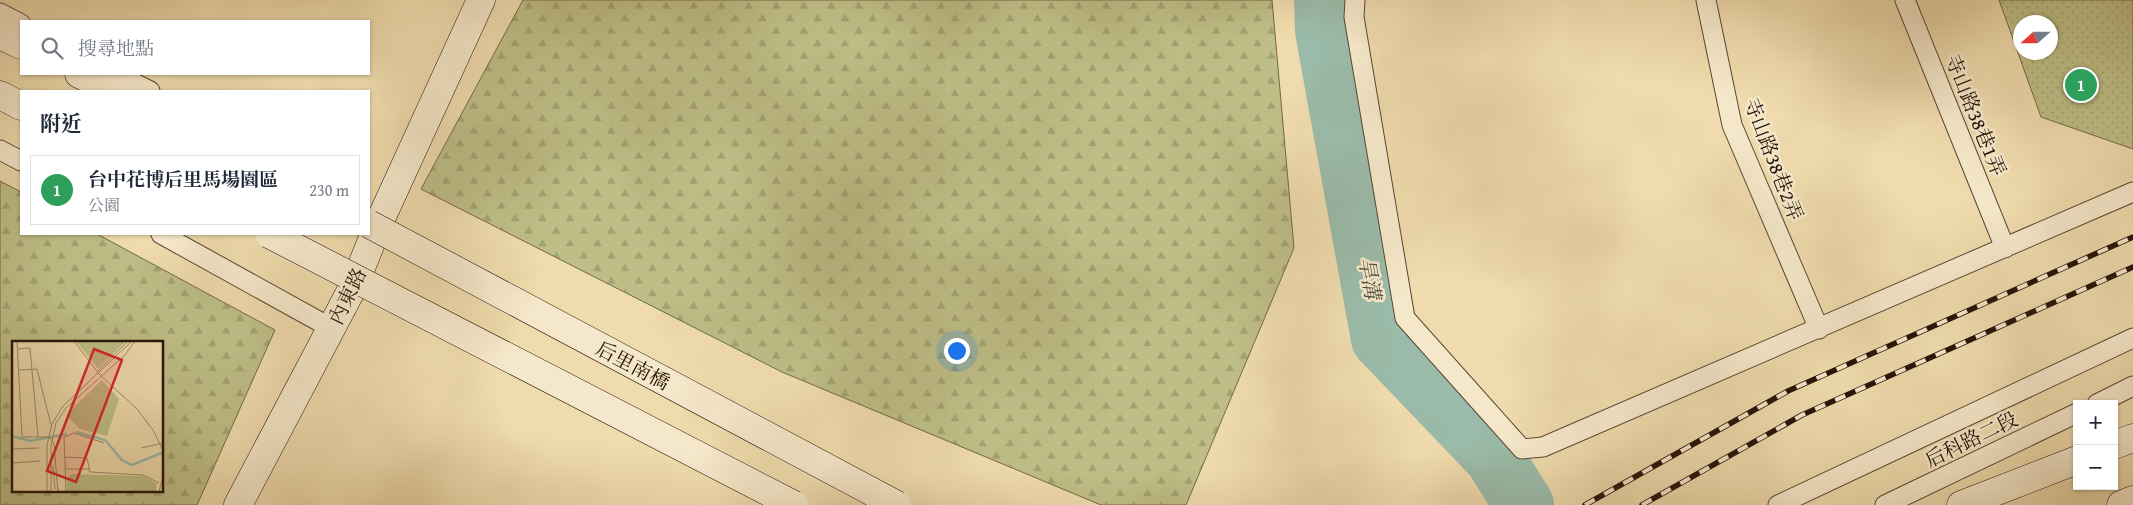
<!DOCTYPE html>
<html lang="zh-TW">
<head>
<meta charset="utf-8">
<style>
	body { margin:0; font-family:"Gentium Book Plus","Noto Serif TC",serif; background:#f2f2f3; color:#1f2937 }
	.controls { position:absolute; right:15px; bottom:15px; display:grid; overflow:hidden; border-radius:0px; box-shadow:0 1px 4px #0004 }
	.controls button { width:45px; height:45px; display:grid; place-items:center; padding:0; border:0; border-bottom:1px solid #e0e1e3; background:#fff; color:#1f2937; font:25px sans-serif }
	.compass { position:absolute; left:2013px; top:15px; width:45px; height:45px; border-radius:50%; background:#fff; box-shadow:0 1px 4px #0004; rotate:249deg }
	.you { position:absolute; left:956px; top:350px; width:18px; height:18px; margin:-12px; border:4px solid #fff; border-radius:50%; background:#1a73e8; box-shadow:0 0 0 8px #1a73e833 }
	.badge { display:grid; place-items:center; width:32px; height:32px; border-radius:50%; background:#0b8043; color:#fff; font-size:16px; font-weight:700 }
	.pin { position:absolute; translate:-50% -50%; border:2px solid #fff; box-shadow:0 1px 5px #0006 }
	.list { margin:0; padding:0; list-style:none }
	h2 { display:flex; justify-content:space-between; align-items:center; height:65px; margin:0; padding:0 20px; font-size:21px }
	h2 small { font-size:16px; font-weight:400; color:#747a83 }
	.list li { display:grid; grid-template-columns:32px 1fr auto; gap:15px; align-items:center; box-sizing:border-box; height:70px; margin:0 10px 10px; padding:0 10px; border:1px solid #e0e1e3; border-radius:0px }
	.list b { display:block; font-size:19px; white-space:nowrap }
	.list p { margin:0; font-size:16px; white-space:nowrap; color:#747a83 }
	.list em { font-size:16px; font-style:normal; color:#747a83 }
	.icon { flex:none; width:28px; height:28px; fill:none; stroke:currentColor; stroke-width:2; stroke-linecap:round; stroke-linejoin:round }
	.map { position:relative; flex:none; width:2133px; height:505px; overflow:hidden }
	.search { position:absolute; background:#fff; box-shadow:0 1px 4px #0004; left:20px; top:20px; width:350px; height:55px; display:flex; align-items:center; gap:12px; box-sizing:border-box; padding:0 18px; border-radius:0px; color:#747a83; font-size:19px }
	.panel { position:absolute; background:#fff; box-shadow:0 1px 4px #0004; left:20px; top:90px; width:350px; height:145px; border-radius:0px }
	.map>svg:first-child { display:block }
	.forest { fill:url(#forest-firs); stroke:#726948; fill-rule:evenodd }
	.park { fill:url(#park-dots); stroke:#726948; fill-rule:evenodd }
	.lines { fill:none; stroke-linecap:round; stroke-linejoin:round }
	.river { stroke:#9abba9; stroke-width:60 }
	.lane-casing { stroke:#584632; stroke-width:21 }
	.secondary-casing { stroke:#261409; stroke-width:29 }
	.lane { stroke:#f5e8ca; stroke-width:19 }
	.secondary { stroke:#f5e8ca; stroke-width:28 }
	.rail-casing { stroke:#261409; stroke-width:5.5 }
	.rail { stroke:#f5e8ca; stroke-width:4; stroke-dasharray:11; stroke-linecap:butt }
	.secondary-bridge-casing { stroke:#261409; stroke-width:29; stroke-linecap:butt }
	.secondary-bridge { stroke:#f5e8ca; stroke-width:28 }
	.labels { text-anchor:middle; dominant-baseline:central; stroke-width:5; stroke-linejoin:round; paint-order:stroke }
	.street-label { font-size:20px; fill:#261409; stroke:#f5e8ca }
	.water-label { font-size:21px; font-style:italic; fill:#4f4e41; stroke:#f5e8ca }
	.inset-river { fill:none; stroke:#9abba9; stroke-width:2.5 }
	.inset-road { fill:none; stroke:#9f8b6b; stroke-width:1 }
	.view { fill:#d62828; fill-opacity:0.15; stroke:#d62828; stroke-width:2.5 }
	.inset-edge { fill:none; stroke:#261409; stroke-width:2.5 }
</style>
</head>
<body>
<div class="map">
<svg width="2133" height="505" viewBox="0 0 2133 505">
	<defs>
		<pattern id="forest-firs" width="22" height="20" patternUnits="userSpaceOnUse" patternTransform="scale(1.25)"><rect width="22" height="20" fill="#bebe86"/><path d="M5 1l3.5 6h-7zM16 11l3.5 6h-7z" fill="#a3a272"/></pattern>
		<pattern id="park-dots" width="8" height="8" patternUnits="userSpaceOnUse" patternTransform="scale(1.25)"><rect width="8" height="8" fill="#bebe86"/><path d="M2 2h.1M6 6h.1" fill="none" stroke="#a3a272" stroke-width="1.8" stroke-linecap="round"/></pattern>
	</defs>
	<rect width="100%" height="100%" fill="#efdbad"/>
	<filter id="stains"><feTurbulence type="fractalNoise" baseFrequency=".004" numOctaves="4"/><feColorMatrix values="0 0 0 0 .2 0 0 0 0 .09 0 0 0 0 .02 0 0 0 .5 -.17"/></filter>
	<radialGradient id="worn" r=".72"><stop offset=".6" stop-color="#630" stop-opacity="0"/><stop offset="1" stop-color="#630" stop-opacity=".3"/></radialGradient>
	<path class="forest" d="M523,0H1272L1294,248L1186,505H1101L782,372L421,189Z
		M0,181L21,192V234H97L275,330L197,505H0ZM14,342H162V491H14Z"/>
	<path class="park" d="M1999,0H2133V149L2041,117ZM2020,22H2050V52H2020Z"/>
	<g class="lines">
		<path class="river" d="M1324,0L1325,31L1381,339L1494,457L1524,505"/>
		<g class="lane-casing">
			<path id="lane" d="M1355,0L1354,17L1405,318L1522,449L1543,447L2133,192
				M1706,0L1732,125L1819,329
				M1905,0L2005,248
				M0,13L21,24
				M116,74L150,91
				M0,150L21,161
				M161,234L331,328
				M2097,404L2133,386
				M1778,505L2133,338
				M1885,505L2077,413"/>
		</g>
		<g class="secondary-casing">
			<path id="secondary" d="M0,35L21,45
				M79,74L114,91
				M0,95L21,106
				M2114,445L2133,438
				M238,505L354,285L379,223L481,0
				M1961,505L2077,460
				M2121,505L2133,500"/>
		</g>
		<use href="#lane" class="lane"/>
		<use href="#secondary" class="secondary"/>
		<g class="rail-casing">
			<path id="rail" d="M1585,505L1788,391L2133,237
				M1642,505L1802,415L2133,267"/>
		</g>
		<use href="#rail" class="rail"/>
		<g class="secondary-bridge-casing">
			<path id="secondary-bridge" d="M369,224L897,505
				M269,234L794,505"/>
		</g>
		<use href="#secondary-bridge" class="secondary-bridge"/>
	</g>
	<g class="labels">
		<g class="street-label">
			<text transform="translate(1976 115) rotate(68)">寺山路38巷1弄</text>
			<text transform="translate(1774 159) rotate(69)">寺山路38巷2弄</text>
			<text transform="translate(347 296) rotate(-64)">內東路</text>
			<text transform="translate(633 365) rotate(28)">后里南橋</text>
			<text transform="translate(1971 439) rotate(-26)">后科路二段</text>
		</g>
		<g class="water-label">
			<text transform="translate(1370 278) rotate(80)">旱溝</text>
		</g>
	</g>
	<g transform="translate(12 341)">
		<rect width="151" height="151" fill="#efdbad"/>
		<path d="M64,0H114L86,28ZM90,39L107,58L95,95L68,88L54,74Z" fill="#bebe86"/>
		<path d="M59,133L131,135L145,143L144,151H55V138Z" fill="#bebe86"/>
		<path class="inset-river" d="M64,91L93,99L110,119L120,124L152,111M0,95L18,100L55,93"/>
		<path class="inset-road" d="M5,0L10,96H38L42,103L46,151M62,0L87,33L125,68L141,89L152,112M6,8L18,7L26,96M7,29L25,28L39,84M85,31L116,0M129,107L152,102M0,108L27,107M52,116L75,117L78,131L131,134L147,142M0,122L28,120M41,125L43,148M53,128H78M35,151V104L40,83L51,65L120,0M39,151V105L44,82L54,67L113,14L123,0M54,151L52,96L62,92L92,102M147,151L152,131"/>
		<path class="view" d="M82,8L110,19L64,141L35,130Z"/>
		<rect width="151" height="151" class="inset-edge"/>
	</g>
	<rect width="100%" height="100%" filter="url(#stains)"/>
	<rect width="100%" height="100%" fill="url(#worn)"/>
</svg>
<div class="controls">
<button>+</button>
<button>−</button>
</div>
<svg class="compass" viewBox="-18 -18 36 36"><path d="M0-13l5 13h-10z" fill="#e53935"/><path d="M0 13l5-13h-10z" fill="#747a83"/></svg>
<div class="you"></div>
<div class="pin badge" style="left:2081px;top:85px;background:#2e9e5b">1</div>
<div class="search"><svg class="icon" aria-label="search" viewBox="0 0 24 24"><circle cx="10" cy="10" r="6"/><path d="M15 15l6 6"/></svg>搜尋地點</div>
<section class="panel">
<h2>附近<small></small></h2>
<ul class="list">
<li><span class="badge" style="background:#2e9e5b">1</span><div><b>台中花博后里馬場園區</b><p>公園</p></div><em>230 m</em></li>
</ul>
</section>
</div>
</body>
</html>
